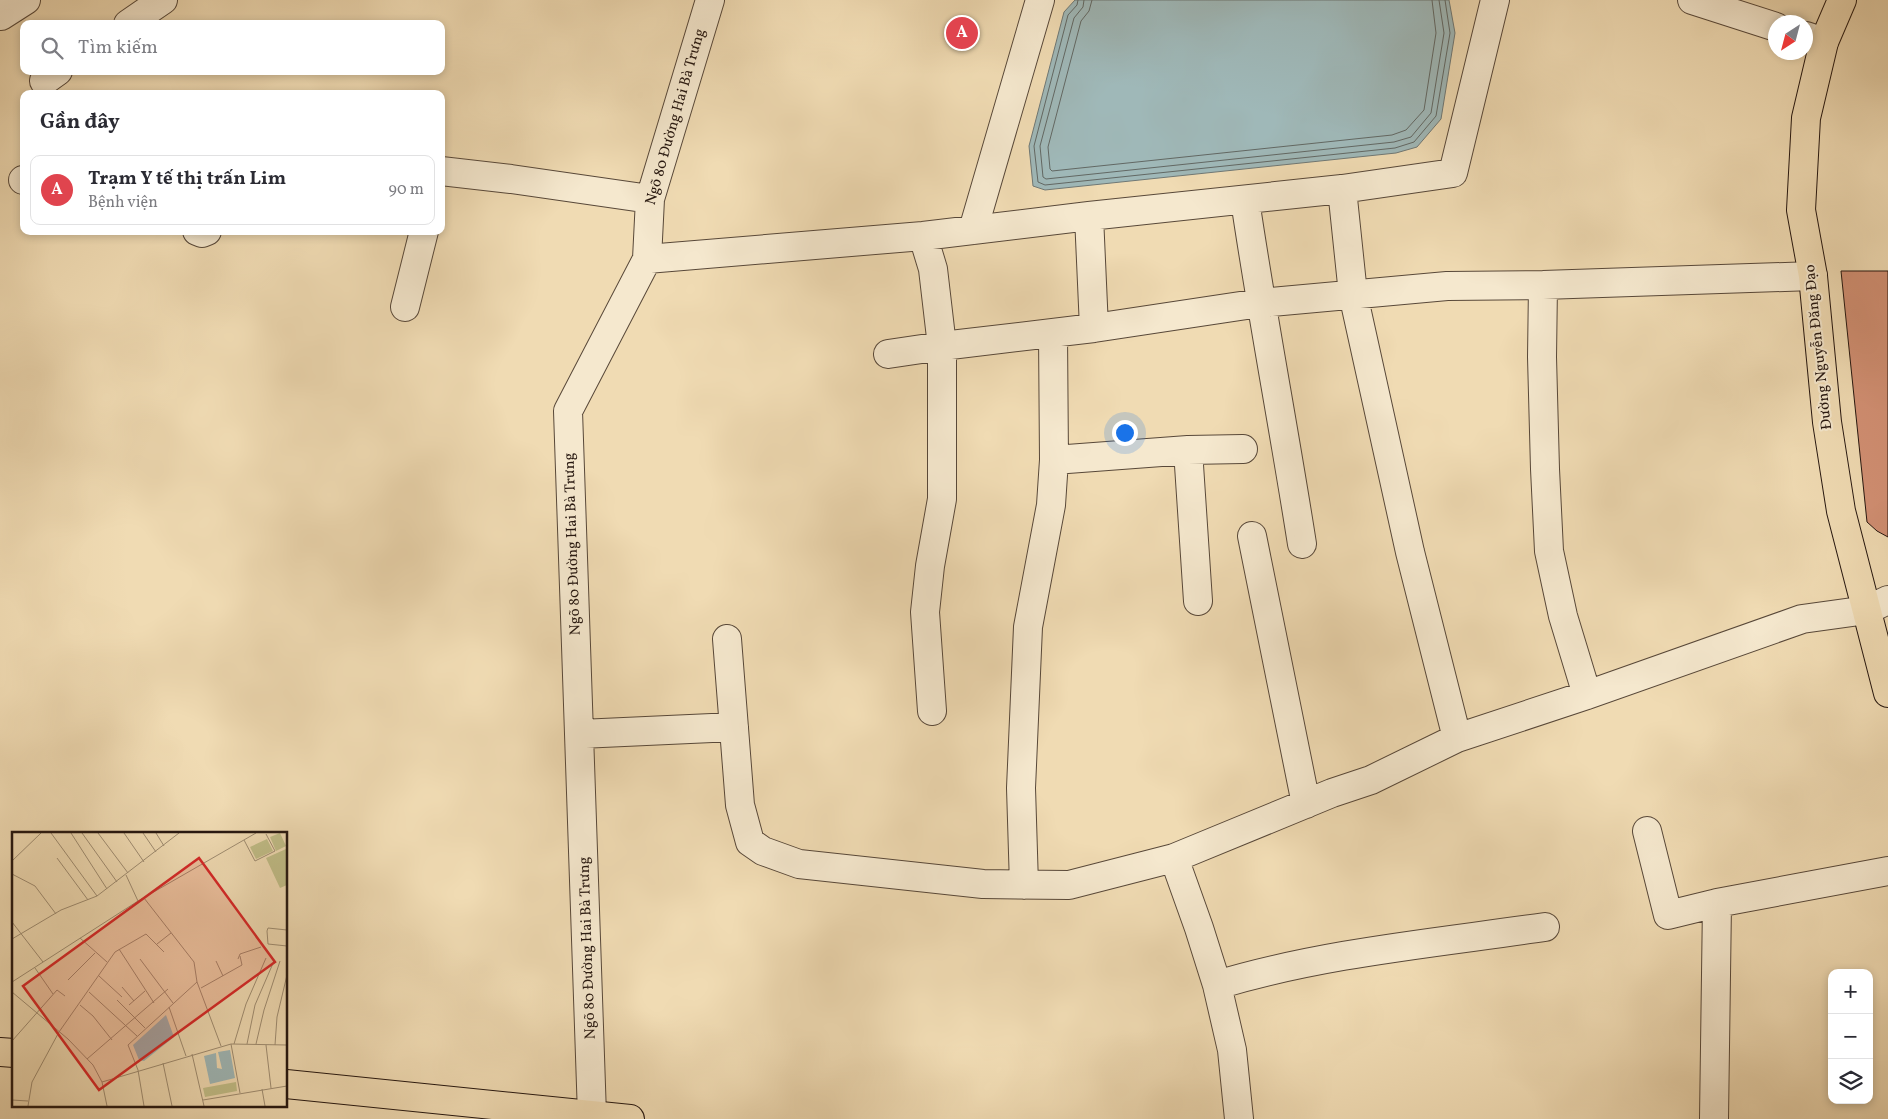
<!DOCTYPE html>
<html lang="vi">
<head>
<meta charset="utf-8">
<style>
	body { margin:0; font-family:Vollkorn,serif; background:#f7f7f7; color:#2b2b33 }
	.controls { position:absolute; right:15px; bottom:15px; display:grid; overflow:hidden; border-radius:10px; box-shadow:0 2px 8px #0003 }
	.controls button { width:45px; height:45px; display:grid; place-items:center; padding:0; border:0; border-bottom:1px solid #e1e1e2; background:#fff; color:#2b2b33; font:25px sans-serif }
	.compass { position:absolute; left:1768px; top:15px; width:45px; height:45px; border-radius:50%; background:#fff; box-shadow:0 2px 8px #0003; rotate:216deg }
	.you { position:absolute; left:1124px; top:432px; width:18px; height:18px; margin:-12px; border:4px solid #fff; border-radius:50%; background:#1a73e8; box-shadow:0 0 0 8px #1a73e833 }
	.badge { display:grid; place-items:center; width:32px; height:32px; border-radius:50%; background:#d93025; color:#fff; font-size:16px; font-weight:700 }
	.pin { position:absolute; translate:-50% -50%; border:2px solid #fff; box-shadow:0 1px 5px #0006 }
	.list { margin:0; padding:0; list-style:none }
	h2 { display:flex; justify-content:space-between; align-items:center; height:65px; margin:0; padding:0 20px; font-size:21px }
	h2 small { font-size:16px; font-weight:400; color:#7c7c81 }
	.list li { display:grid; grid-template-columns:32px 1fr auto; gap:15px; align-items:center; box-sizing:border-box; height:70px; margin:0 10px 10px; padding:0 10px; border:1px solid #e1e1e2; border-radius:10px }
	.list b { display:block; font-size:19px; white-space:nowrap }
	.list p { margin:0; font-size:16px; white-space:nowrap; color:#7c7c81 }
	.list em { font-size:16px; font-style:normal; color:#7c7c81 }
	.icon { flex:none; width:28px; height:28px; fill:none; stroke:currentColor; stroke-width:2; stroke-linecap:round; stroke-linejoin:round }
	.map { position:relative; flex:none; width:1888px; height:1119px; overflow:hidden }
	.search { position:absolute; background:#fff; box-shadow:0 2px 8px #0003; left:20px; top:20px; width:425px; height:55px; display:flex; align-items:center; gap:12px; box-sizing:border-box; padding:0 18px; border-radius:10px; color:#7c7c81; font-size:19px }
	.panel { position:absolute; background:#fff; box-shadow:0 2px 8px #0003; left:20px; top:90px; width:425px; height:145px; border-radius:10px }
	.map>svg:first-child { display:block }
	.water { fill:#9fb8b8; stroke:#6f7875 }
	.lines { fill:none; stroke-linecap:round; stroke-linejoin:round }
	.shore { stroke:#626864; stroke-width:1 }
	.building { fill:#d29074; stroke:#261710 }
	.minor-casing { stroke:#584839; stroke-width:30 }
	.major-casing { stroke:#261710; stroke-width:30 }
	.minor { stroke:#f5e8ce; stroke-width:28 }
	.major { stroke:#f0dbb3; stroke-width:28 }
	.labels { text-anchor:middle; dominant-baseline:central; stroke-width:4; stroke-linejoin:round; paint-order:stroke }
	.street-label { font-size:15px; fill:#261710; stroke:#f5e8ce }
	.inset-road { fill:none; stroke:#9f8d72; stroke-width:1 }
	.view { fill:#d62828; fill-opacity:0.15; stroke:#d62828; stroke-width:2.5 }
	.inset-edge { fill:none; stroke:#261710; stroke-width:2.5 }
</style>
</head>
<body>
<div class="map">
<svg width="1888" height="1119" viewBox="0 0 1888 1119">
	<rect width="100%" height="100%" fill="#f0dbb3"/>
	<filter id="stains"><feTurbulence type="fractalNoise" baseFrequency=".004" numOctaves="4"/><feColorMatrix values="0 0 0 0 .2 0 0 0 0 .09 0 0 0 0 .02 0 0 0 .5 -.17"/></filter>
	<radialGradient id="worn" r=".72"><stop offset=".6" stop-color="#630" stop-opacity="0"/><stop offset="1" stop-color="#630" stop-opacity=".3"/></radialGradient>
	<path class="water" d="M1075,0H1449L1455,33L1441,119L1417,147L1396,153L1045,190L1033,186L1029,146L1064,12Z"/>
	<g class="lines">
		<path class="shore" d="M1078,0L1077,5L1068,15L1034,146L1038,182L1045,185L1395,148L1414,142L1436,116L1450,33L1445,0
			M1084,0L1083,7L1074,18L1040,146L1043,177L1046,179L1394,142L1411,137L1431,113L1444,33L1439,0
			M1092,0L1089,11L1081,21L1048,147L1050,169L1052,171L1392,135L1406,130L1424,110L1436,33L1432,0"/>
	</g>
	<path class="building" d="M1841,271H1888V537L1877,531L1867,522Z"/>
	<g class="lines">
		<g class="minor-casing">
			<path id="minor" d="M1692,0L1776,27
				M1,16L26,0
				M128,24L163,0
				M1806,36L1824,42
				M44,81L58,71
				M441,171L511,179L650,199
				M23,180H24
				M1342,189L1353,294L1410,552L1457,738
				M1245,200C1262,315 1284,429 1302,544
				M1089,216L1094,328
				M973,230L1040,0
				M197,231L202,233L207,231
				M923,236L933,269L942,346V499L930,566L925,612L932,711
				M647,259L923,236L1089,216L1342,189L1453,173L1495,0
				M1543,285L1542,357L1545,469L1549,551L1563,616L1587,695
				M405,307L424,231
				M888,354L942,346L1094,328L1260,303L1447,286L1543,285L1813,276
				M1188,450L1198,601
				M1054,460L1188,450L1243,449
				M1252,536L1306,804
				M727,639L740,805L750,842L763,851L799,864L983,884L1069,885L1174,858L1332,793L1371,780L1457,738L1587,695L1802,619L1867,610L1888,600
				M580,734L734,727
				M1647,831L1668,915L1717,903L1888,871
				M1174,858L1199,928L1217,985L1232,1050L1239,1119
				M1024,885L1021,788L1028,627L1051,505L1054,460L1053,334
				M1217,985C1323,953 1435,943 1545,927
				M592,1115L568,411L647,259L650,199L710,0
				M1714,1119L1717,903"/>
		</g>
		<g class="major-casing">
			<path id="major" d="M1842,0L1824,42L1806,118L1801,210L1813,276L1827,422L1841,511L1888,693
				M0,1052L14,1053
				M286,1084L630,1119"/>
		</g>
		<use href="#minor" class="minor"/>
		<use href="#major" class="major"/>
	</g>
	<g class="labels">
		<g class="street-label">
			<text transform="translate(676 117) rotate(-74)">Ngõ 80 Đường Hai Bà Trưng</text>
			<text transform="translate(1819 347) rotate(-96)">Đường Nguyễn Đăng Đạo</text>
			<text transform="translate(573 544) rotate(-92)">Ngõ 80 Đường Hai Bà Trưng</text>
			<text transform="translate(588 948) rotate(-92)">Ngõ 80 Đường Hai Bà Trưng</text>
		</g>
	</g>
	<g transform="translate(12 832)">
		<rect width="275" height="275" fill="#f0dbb3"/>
		<path d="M268,1L274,14L264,19L258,5ZM255,7L261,19L244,27L238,15ZM274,17L275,53L268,56L254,26ZM224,250L225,259L193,265L191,256Z" fill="#c1be88"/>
		<path d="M154,183L162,205L132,229L127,228L121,213ZM218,218L223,246L198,252L192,224L204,221L205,236L210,237L206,220Z" fill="#9fb8b8"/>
		<path class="inset-road" d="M39,1L85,64M59,1L95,57M70,1L105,50M86,1L116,41M112,1L132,30M131,1L144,20M144,1L152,14M232,8L243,29L263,19L254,2M45,26L76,68M0,29L29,1M0,42L23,54L44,82M114,43L126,69M132,66L182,130L185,150L209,214M0,90L31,130M275,98L256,96L255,99L256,112L275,114M68,106L95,130M0,107L49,78L85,64L167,1M145,112L159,101M107,117L142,171M128,127L161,171M226,127L228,122L249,115M204,129L211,144M23,136L41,162M87,144L110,165M56,148L83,121M0,150L126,69L244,1M110,155L122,169M189,156L230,133L228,124M0,160L56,207L81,233L90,250L95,274M77,160L125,204M105,168L133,196M68,173L81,184L100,208M117,173L133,159M157,175L174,224M0,209L45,158L53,164M219,212L228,261M222,212L234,172L254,126M235,212L243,173L262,129M244,212L252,178L268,129M254,213L259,256M263,213L265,185L275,143M180,222L192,274M75,227L156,157M151,231L160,274M90,250L219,212L275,213M250,257L253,274M0,268L16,269M191,268L275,254M16,274L20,250L47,200L103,120L134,102L152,120M132,274L126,238L116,213L185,150"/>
		<path class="view" d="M187,26L263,130L87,258L11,154Z"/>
		<rect width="275" height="275" class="inset-edge"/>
	</g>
	<rect width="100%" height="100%" filter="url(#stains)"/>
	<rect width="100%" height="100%" fill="url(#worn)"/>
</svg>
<div class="controls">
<button>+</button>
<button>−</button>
<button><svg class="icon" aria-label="layers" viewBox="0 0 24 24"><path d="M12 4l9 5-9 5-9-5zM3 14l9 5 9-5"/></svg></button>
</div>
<svg class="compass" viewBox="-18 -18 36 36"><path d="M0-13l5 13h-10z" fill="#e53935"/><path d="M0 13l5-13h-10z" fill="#7c7c81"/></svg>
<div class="you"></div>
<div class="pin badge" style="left:962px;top:33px;background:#e0444e">A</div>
<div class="search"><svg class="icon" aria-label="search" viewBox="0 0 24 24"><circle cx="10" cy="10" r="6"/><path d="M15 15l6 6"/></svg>Tìm kiếm</div>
<section class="panel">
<h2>Gần đây<small></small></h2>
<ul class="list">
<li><span class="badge" style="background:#e0444e">A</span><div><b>Trạm Y tế thị trấn Lim</b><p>Bệnh viện</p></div><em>90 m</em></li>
</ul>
</section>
</div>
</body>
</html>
